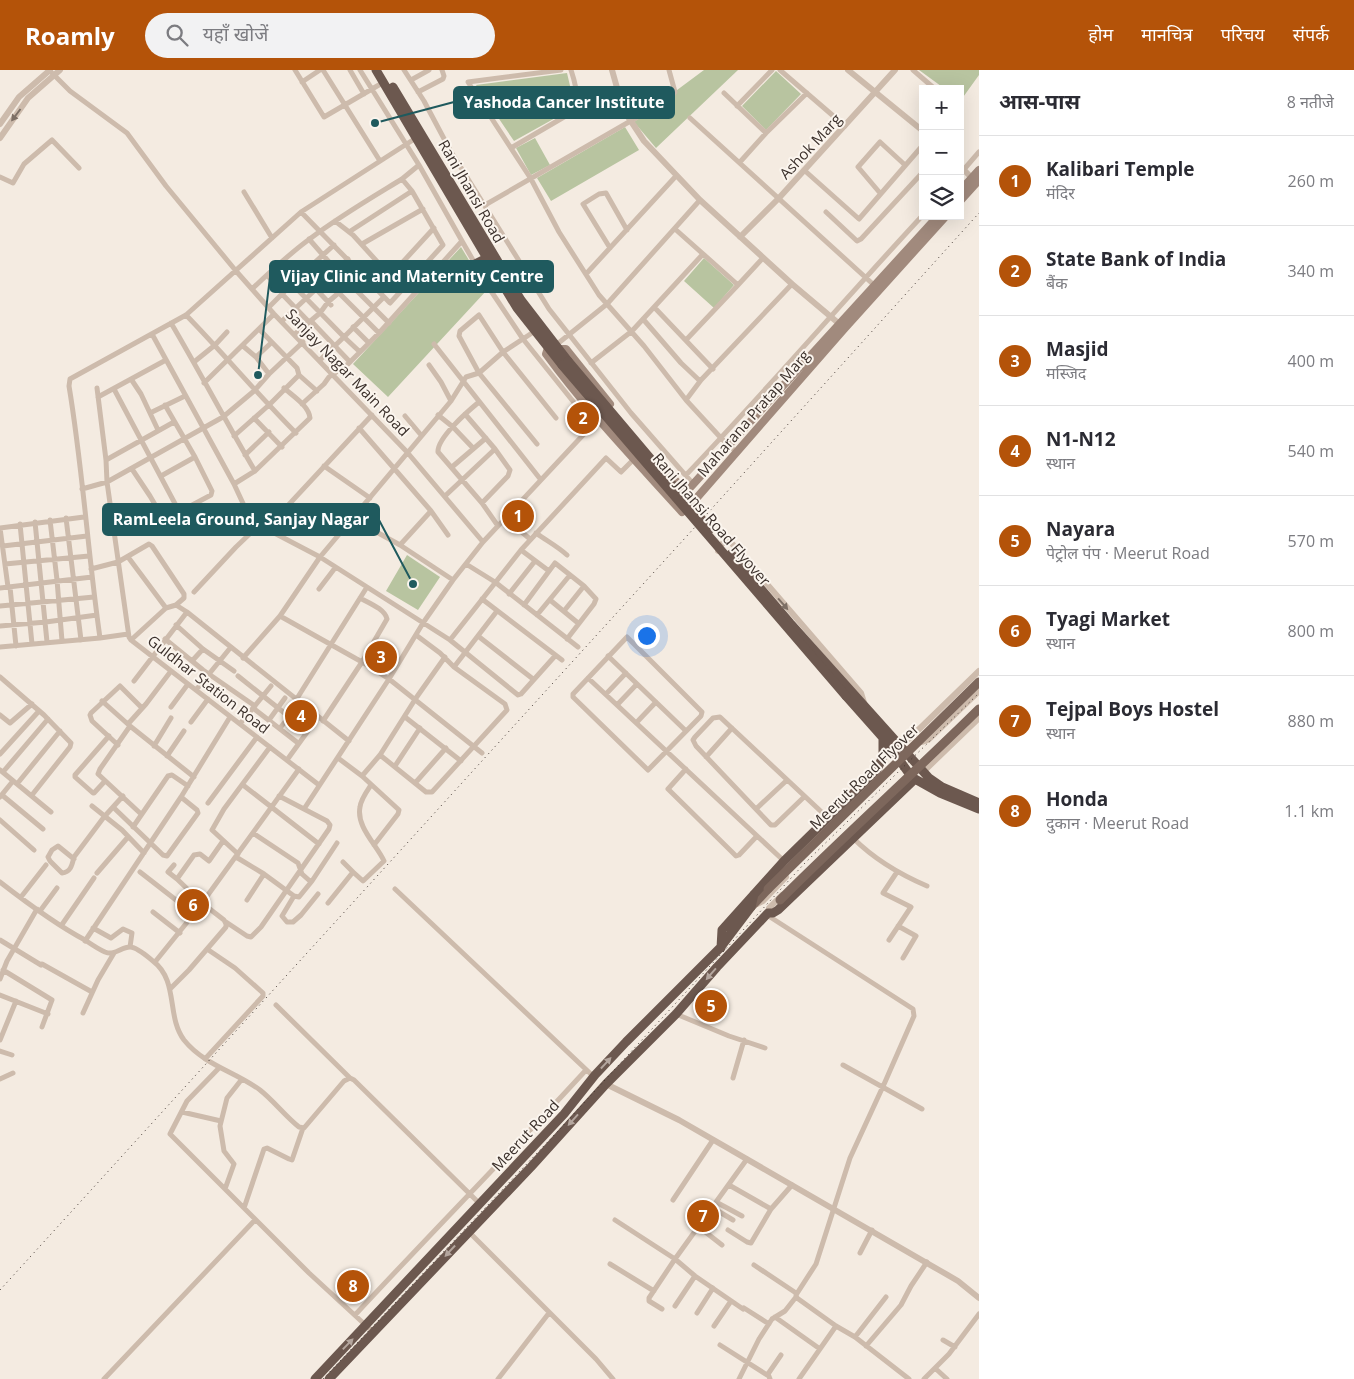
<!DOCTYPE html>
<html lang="hi">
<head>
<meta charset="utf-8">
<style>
	body { margin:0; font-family:"Open Sans","Noto Sans Devanagari",sans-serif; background:#f2f2f3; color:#2b2b33 }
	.controls { position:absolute; right:15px; top:15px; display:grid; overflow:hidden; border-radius:0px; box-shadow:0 5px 20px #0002 }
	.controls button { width:45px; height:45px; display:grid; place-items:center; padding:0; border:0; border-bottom:1px solid #e1e1e2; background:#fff; color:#2b2b33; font:25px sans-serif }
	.you { position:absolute; left:646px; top:565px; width:18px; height:18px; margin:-12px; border:4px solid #fff; border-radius:50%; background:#1a73e8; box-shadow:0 0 0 8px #1a73e833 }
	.badge { display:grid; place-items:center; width:32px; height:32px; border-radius:50%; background:#b45309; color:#fff; font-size:16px; font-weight:700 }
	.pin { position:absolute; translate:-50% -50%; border:2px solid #fff; box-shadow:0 1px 5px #0006 }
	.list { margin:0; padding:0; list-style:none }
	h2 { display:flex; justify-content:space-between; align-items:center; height:65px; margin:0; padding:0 20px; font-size:21px }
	h2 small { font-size:16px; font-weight:400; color:#7c7c81 }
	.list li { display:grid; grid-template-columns:32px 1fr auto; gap:15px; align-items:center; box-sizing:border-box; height:90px; padding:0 20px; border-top:1px solid #e1e1e2 }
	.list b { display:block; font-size:19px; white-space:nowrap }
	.list p { margin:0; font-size:16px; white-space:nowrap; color:#7c7c81 }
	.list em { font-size:16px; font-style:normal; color:#7c7c81 }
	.icon { flex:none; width:28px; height:28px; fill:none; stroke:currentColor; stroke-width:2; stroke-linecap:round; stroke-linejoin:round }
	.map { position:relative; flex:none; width:979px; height:1309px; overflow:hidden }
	header { display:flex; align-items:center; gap:30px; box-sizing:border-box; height:70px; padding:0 25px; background:#b45309; color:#fff }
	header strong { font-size:24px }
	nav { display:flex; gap:28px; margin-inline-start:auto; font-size:18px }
	.search { width:350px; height:45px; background:#f2f2f3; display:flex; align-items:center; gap:12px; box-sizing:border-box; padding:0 18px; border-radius:28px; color:#7c7c81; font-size:19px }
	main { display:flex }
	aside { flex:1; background:#fff }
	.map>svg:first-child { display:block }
	.green { fill:#b8c4a0 }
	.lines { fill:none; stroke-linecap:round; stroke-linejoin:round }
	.minor { stroke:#cdbbac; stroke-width:5 }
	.tertiary { stroke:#cdbbac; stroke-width:6 }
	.secondary { stroke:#a18a7d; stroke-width:8 }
	.primary { stroke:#7d675c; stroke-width:9 }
	.trunk { stroke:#6c584f; stroke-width:9 }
	.rail { stroke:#3b302b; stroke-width:1; stroke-dasharray:1 4; stroke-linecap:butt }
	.primary-bridge { stroke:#7d675c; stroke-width:9 }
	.trunk-bridge { stroke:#6c584f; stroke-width:9 }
	.oneway { fill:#7d6f65 }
	.oneway2 { fill:#b4a69e }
	.labels { text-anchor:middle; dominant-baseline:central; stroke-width:4; stroke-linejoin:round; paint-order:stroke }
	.street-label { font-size:15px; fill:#3b302b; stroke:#fbf5ee }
	.leader { fill:none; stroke:#1f5a5e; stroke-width:2 }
	.callout-dot { fill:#1f5a5e; stroke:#fbf5ee; stroke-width:2 }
	.callout { fill:#1f5a5e; stroke:#1f5a5e; stroke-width:2 }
	.callout-label { font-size:16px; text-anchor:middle; font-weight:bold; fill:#fff }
</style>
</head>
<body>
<header>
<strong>Roamly</strong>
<div class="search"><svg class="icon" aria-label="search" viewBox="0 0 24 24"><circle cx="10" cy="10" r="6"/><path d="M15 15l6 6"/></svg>यहाँ खोजें</div>
<nav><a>होम</a><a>मानचित्र</a><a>परिचय</a><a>संपर्क</a></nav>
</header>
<main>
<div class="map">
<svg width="979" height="1309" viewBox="0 0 979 1309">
	<rect width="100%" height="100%" fill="#f4ebe1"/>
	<path class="green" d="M704,0H738L656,78L634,52Z
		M919,0H979V5L961,30L960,19H945Z
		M776,1L801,24L766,60L742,36Z
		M567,3L575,37L514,71L476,15Z
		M625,57L639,80L551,131L537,108Z
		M535,68L550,95L531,105L516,78Z
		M461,177L487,220L388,327L353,294Z
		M704,188L734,215L714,238L684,211Z
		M407,485L440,507L418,540L386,521Z"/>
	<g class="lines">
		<path class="minor" d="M295,0L324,47L384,12
			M323,0L380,91
			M350,0L364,24
			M360,0L419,95
			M404,0L424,31L450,80L549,239L631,343L694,415
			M561,0L468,12L531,109L559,162L599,225L644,276L686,330L721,368L736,382
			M780,0L845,56
			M913,0L935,19
			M52,3L70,21L127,63L166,116L236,201L274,244L407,382L483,472
			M411,10L429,0
			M302,12L320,0
			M418,22L443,9L444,6L442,0
			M724,23L766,63
			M737,36L772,0
			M690,48L875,216
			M511,78L576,40C579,28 575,12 571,0
			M740,92L766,63L807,23
			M804,100L859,149L923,75
			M960,104L979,82
			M0,107L13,113L24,94L52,70L79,98
			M402,109L419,95L462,171
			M244,122L272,168
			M880,123L858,97L880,72L905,95
			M485,135L667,30L675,22L669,0
			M826,142L857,171L861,169L923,102
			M335,151L353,165L402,219
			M675,159L738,215L686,270
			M349,162L412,121
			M309,169L336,200L389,253
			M362,174L423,139
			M610,178L583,134L599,124L606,123L627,160
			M311,195L379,263
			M302,204L331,235
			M586,204L676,106
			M267,205L283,223
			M390,206L434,158
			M292,214L344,267L384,227
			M738,215L763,188
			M252,219C271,201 290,183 311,168C340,146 371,128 402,109L412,121L443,175L390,233L301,142
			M282,224L309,252
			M269,237L302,204L334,175
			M654,237L713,299
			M186,245C223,283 258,325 296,363
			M643,249L681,293L700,311
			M282,251L348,189
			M311,251L350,292
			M171,253C200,302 226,352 255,401
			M353,257L369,273
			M259,259L297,298L299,305L317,321
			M152,264L234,414L247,442L259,455L320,487L450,570L518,625L521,624L555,586
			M295,264L320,243L328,232L350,213L359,202
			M434,274L541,410
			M556,275L607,234L700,130
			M243,276L256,287L269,304
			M256,287L271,273
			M320,290L344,267L360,282
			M194,292L215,275L227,262
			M591,293L632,261L703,184
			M429,295L441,312L451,331
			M131,309L141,324L158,360
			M204,313L274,244
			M97,318L106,390L107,412L129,567L131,570L319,715
			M114,319L180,443
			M98,327L166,290
			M686,330L701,310L792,214
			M479,332C468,341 437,368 438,382L482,433L498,456
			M302,334L324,314L329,307L348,294L379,263L462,171L489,218L523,269L592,355
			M150,343L185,326
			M465,344L495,379L510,400L508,406L482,433
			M438,345L453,357L473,378
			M405,346L421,365
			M254,348L282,377
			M359,358L431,441L448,465
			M234,366L269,335L299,305
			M537,374L479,303L459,266L460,261L479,245L503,282L556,348
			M245,385L269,362
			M106,390L174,352
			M324,396L370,428
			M452,397L486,368
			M132,399L150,426L164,450L211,425L212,421L195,387L165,335
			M686,405C767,320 843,231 923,145
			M161,406L195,387
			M234,414L255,401L310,348C309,336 293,326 284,318
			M82,419L107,412L223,347L254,321L269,304L303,272
			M445,426L495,379
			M66,448L81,570
			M505,448L530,469
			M353,449L400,475L453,510
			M50,450L57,510L62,571
			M35,452L47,572
			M20,454L32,574
			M267,458L372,345
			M536,463C547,471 557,476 567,485
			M400,475L431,441
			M3,476L87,466
			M521,480L549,501
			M128,487L166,538L131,570
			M5,494L89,486
			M466,494L495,512L578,577
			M91,499L118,492L149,474L152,476L184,524V528L176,535
			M8,517L0,458L84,447
			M10,517L16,576
			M0,518L92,507
			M319,519L335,498
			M194,522L236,477L259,455
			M509,524L535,491
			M482,529L562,590
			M550,530L578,553
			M524,535L555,493L584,516L596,529L594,534L567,569
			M0,536L94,527
			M166,538L176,535L187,542L349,671
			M564,541L584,516
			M537,545L570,505
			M280,546L362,592L389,609L482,683
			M176,555L203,579L234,601
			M0,556L46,552L97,545
			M478,566L533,609
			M627,567L702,642L701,646L648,700L573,627V624Z
			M100,568C88,485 83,400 69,316L70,309L186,245L301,142L416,68
			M165,569L203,600L255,636
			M450,570L521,480L606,388L621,402L634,389
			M0,577L100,568L128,564
			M608,586L686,661
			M243,588L280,546L320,487L451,331L466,307L479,303L503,282L535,261
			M192,591L203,579
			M454,597L497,541
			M238,606L307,661
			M0,607L44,645L71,673L70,677L32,725
			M588,608L784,791
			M134,611L187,542
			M196,620L231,577
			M606,624L626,603
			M296,630L367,517
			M102,631L130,656L194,707
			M617,635L637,614
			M171,637L188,614
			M253,638L298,673
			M0,645L10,653L32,634
			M405,647L461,691
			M269,650L285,628
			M323,651L362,592L387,549C385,539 369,533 360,528
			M191,652L208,629
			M637,652L656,632
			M128,654L146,634L171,601
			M240,654L271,616
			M130,656L100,699L98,704L141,744
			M280,658L297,637
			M118,675L92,651L90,645L91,643L120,616L142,638
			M154,676L171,648
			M0,684L39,641
			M380,685L426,722H432L507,640L505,634L454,597L440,583L416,565
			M167,686L184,661
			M706,687L732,658
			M338,688L362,706L399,740L398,744L374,775
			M287,690L318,647
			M395,696L420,658
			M686,699L668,719L731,781L736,786L739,785L757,766
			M0,700L51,742
			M3,702L48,649
			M362,706L380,685L416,628L445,587
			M105,711L94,723H93L75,707V705L109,666
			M416,712L446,678
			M17,714L60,661
			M243,715L319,774
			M2,725L43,759
			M0,727L13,711
			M804,727L775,755H771L696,676L693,670L695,667L713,648L720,647L828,748
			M208,733L257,667
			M92,736L122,760L144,783
			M113,737L163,785L167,786L198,743L197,740L181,727
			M304,739L389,609L423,553L453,510L483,472L598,349
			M756,739L786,711
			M0,750L34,780
			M133,757L168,706L172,705L188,716
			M253,763L298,793L302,804L311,812
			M853,768C875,790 899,804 927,816
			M238,784L212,760L224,739L270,677
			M236,787L264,804L294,826L299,827L312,811L337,773
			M74,789L58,776L52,780L48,787L50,791L62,803C71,802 72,795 74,787L104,747L123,726
			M140,802L194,844
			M353,802L363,811L384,791C377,775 356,757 360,737C361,729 367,721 371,715
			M97,803L128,767
			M177,809L194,785L200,784L209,791L223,771
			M0,812C27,833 55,854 85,870C91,874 98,879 105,882C115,886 121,877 130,877C137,877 148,887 153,891C179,911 166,946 184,970C204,995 236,1002 260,1020C274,1031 285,1046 299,1057L304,1058L344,1011L350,1008L354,1010L480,1134
			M395,819L594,1007
			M294,826L282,846L287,852H293L301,845L318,824
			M21,827L46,795
			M247,830L264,804
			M328,833L353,802L343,792
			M40,841L57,818
			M153,842L180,863
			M767,845L913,939L914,946L885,1012L850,1088L816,1194L796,1225L797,1228L836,1256L855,1267L909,1309
			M226,852L247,866L251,867L261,857L329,759L330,755L327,751L279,726
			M61,856L94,808
			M898,856L916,866L903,888
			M93,858L111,868L123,859L132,863L130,877
			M0,870L41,895
			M889,870L911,837L883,823L897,802
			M85,871L181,727L230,647
			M155,892L197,840L299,699
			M42,894L92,922
			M3,900L52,930L42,957
			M0,909L7,891L37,839
			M170,919L189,900L226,857V854L224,850L202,833L177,809L168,802L174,795
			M0,925L48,944
			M276,935L350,1008
			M83,943L98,910L114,883
			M676,944L729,966L765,978
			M0,970L16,931
			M0,981L12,985
			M205,989L263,926V923L235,898L207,879
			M843,995L922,1039
			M219,998L187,1031L170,1064L309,1203L373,1262
			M733,1008L744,970
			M0,1009L13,1003
			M182,1042L221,1051
			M729,1115L771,1139
			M225,1119L234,1094L224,1081L220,1056L227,1028L242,1009
			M673,1130L713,1070
			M716,1132L742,1146
			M244,1138L264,1079L267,1078L289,1089L292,1090L303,1058
			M713,1138L733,1150
			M615,1150L675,1189L695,1206L743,1239
			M699,1157L722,1175
			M728,1160L747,1172L751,1173L771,1139L792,1115
			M468,1161L596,1289L613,1309
			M860,1183L872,1160
			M610,1194L654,1221
			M754,1195L796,1223
			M675,1236L695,1206
			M744,1238L769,1254
			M662,1239L649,1231V1228L675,1189L747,1089
			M697,1243L713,1218
			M355,1245C431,1163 510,1083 586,1000
			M775,1247L820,1279
			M714,1256L731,1231
			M855,1267L886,1227
			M943,1270L955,1277
			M720,1275L767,1305
			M866,1276L901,1235L911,1216L927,1192
			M936,1299L947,1309
			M104,1309L255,1150
			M498,1309L549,1243
			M739,1309L759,1269L772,1249L785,1241L796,1227
			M770,1309L768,1304L781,1285
			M799,1309L836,1256
			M924,1309L949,1284L979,1244"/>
		<path class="tertiary" d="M612,0L623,39L644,71L700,130L792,214L843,257
			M848,0L923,61
			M0,54L19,27L50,0
			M0,68L28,28L60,0
			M960,96L975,111
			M740,167L779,128L895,0
			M718,481L720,475L729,470L861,623L865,636
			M919,671L922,672L928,670L979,621
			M899,676L911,667L979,601
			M923,702L979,648
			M757,834L763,831L786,807
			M768,843L769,838L782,825
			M606,1014L679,1050L939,1200L958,1211L979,1228"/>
		<path class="secondary" d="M960,121L979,100
			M960,131L979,110
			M548,278L546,284C587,340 636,391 682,442L694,431L844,259L946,146
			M558,279H566L610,334
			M662,396L686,422L938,146"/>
		<path class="primary" d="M751,837L768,819"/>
		<path class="trunk" d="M376,0L494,200L517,238L562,295
			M393,17L521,230L568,291
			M475,194L487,188
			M731,484L790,553L929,708L942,717L979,733
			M846,626L885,670L908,702L915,709L940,723L979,739
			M721,878L722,860L784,791L877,700L883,686V667
			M315,1309L564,1044L595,1005L626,972L720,878L751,837L754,824
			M329,1309L531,1097L606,1014L676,944L717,897L768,843H773L778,840L915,709"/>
		<path class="rail" d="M0,1220L696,456L979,143
			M323,1309L558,1061L804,794L979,623"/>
		<path class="primary-bridge" d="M768,819L979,612
			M780,830C845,765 913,704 979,639"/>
		<path class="trunk-bridge" d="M568,291L710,459
			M562,295L846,626"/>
	</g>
	<defs><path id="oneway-solid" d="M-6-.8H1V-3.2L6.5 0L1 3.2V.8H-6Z" transform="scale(1.25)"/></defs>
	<g class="oneway">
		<use href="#oneway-solid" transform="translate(16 45) rotate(127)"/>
		<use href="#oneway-solid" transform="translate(783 534) rotate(49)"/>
	</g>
	<g class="oneway2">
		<use href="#oneway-solid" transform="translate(711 904) rotate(131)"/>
		<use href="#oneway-solid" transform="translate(606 993) rotate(-47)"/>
		<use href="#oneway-solid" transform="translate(573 1050) rotate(132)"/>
		<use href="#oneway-solid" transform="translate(450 1181) rotate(133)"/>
		<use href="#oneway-solid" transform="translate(348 1274) rotate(-46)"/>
	</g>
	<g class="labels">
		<g class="street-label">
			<text transform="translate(810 76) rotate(-47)">Ashok Marg</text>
			<text transform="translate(472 121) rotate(60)">Rani Jhansi Road</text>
			<text transform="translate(348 302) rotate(46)">Sanjay Nagar Main Road</text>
			<text transform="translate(753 343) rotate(-49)">Maharana Pratap Marg</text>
			<text transform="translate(712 449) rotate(49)">Rani Jhansi Road Flyover</text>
			<text transform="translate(209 614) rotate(38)">Guldhar Station Road</text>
			<text transform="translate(864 706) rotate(-44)">Meerut Road Flyover</text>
			<text transform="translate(525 1065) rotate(-47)">Meerut Road</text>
		</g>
	</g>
	<path class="leader" d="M375 53L454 32M258 305L270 207M413 514L379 450"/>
	<g class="callout-dot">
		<circle cx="375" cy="53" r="5"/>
		<circle cx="258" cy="305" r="5"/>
		<circle cx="413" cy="514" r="5"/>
	</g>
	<g class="callout">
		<rect x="454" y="17" width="220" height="31" rx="5"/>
		<rect x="270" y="191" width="283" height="31" rx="5"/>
		<rect x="103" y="434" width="276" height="31" rx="5"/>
	</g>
	<g class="callout-label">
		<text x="564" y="38">Yashoda Cancer Institute</text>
		<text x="412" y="212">Vijay Clinic and Maternity Centre</text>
		<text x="241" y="455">RamLeela Ground, Sanjay Nagar</text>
	</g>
</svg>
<div class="controls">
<button>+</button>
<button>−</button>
<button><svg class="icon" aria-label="layers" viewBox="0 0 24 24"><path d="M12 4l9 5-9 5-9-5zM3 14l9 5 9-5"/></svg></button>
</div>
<div class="you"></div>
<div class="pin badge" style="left:518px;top:446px">1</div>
<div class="pin badge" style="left:583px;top:348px">2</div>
<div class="pin badge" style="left:381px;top:587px">3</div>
<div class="pin badge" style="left:301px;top:646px">4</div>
<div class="pin badge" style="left:711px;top:936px">5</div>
<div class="pin badge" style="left:193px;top:835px">6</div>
<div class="pin badge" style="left:703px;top:1146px">7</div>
<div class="pin badge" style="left:353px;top:1216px">8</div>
</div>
<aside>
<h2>आस-पास<small>8 नतीजे</small></h2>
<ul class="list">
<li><span class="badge">1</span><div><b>Kalibari Temple</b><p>मंदिर</p></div><em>260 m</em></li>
<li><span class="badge">2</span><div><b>State Bank of India</b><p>बैंक</p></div><em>340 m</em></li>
<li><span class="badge">3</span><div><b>Masjid</b><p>मस्जिद</p></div><em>400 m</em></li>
<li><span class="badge">4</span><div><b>N1-N12</b><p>स्थान</p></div><em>540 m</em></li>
<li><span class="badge">5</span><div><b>Nayara</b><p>पेट्रोल पंप · Meerut Road</p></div><em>570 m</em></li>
<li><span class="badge">6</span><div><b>Tyagi Market</b><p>स्थान</p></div><em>800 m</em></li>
<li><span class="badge">7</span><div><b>Tejpal Boys Hostel</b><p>स्थान</p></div><em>880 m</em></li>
<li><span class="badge">8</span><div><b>Honda</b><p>दुकान · Meerut Road</p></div><em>1.1 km</em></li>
</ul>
</aside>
</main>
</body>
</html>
